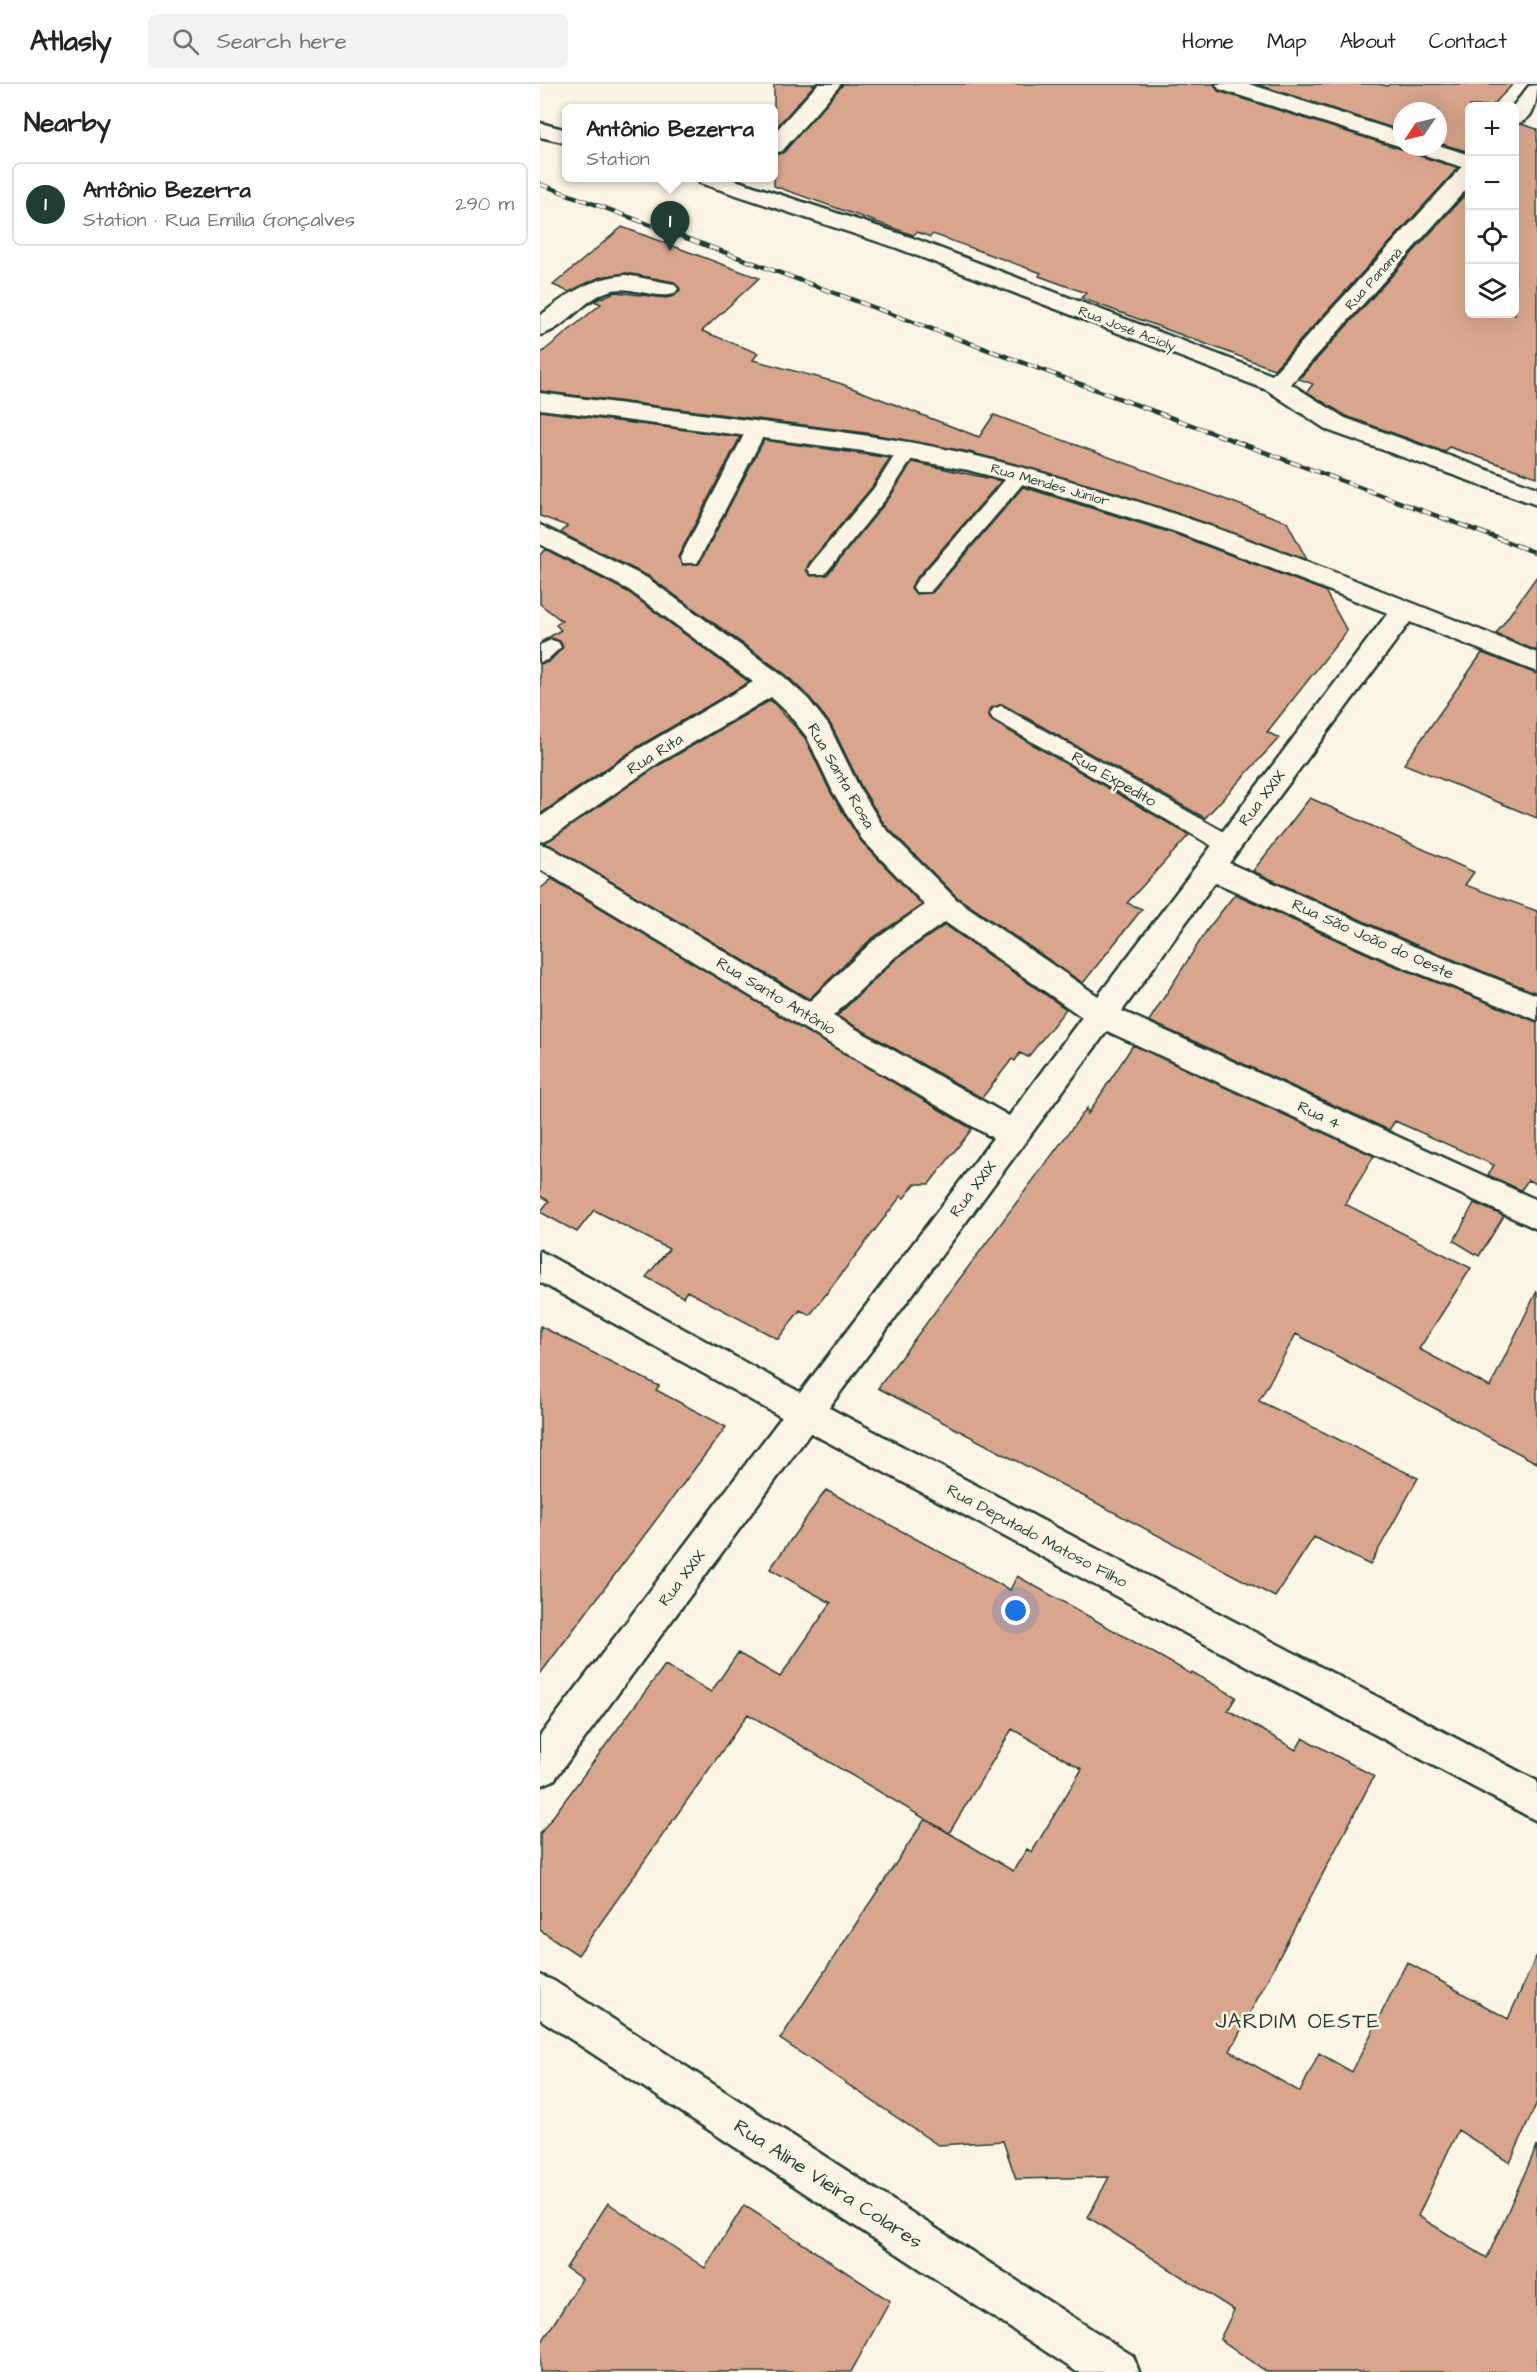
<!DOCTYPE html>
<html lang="en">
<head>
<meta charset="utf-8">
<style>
	body { margin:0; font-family:"Architects Daughter",sans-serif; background:#f2f2f2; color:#222 }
	.controls { position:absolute; right:18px; top:18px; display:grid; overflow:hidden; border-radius:9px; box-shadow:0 6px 24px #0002 }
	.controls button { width:54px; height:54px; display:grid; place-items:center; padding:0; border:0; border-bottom:2px solid #e0e0e0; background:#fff; color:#222; font:30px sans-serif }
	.compass { position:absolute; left:853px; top:18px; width:54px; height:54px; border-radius:50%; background:#fff; box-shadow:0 6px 24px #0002; rotate:235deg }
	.you { position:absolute; left:476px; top:1527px; width:21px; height:21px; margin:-15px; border:4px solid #fff; border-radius:50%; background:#1a73e8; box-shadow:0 0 0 9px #1a73e833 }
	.badge { display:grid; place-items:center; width:39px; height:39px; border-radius:50%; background:#1f3d34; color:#fff; font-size:20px; font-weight:700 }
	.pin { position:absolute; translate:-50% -50px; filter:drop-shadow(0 2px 3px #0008) }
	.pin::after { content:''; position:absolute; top:32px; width:21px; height:18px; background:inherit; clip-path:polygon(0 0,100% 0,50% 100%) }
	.popup { position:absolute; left:22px; top:20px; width:216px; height:78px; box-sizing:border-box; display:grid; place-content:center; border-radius:9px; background:#fff; filter:drop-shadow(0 2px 4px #0005); font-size:20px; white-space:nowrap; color:#767676 }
	.popup b { font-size:22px; color:#222 }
	.popup::after { content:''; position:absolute; left:50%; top:100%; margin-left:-12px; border:12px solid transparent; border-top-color:#fff }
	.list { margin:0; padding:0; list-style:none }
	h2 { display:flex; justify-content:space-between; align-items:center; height:78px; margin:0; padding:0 24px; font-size:26px }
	h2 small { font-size:20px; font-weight:400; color:#767676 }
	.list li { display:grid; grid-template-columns:39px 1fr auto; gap:18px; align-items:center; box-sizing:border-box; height:84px; margin:0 12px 12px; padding:0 12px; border:2px solid #e0e0e0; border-radius:9px }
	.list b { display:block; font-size:22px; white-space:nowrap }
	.list p { margin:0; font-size:20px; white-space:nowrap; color:#767676 }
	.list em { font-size:20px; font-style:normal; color:#767676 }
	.icon { flex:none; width:33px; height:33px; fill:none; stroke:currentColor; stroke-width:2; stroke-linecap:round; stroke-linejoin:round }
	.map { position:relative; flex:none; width:997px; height:2288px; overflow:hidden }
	header { display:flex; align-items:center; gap:36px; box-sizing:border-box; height:84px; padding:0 30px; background:#fff; border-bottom:2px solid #e0e0e0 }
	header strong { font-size:28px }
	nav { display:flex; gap:33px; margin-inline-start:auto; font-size:21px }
	.search { width:420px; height:54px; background:#f2f2f2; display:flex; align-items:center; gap:15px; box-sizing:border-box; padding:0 21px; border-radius:9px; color:#767676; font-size:22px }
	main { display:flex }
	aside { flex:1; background:#fff }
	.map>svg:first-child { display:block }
	.building { fill:#d9a68d; stroke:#1f3d34; stroke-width:1.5 }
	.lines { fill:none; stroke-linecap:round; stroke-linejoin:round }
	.lane-casing { stroke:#1f3d34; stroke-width:4 }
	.street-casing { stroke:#1f3d34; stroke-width:5 }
	.secondary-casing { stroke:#1f3d34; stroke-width:5 }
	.lane { fill:#fcf5e5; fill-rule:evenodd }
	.street { fill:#fcf5e5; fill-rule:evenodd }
	.secondary { fill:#fcf5e5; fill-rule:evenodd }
	.rail-casing { stroke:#1f3d34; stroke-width:4.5 }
	.rail { stroke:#fcf5e5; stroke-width:3; stroke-dasharray:10; stroke-linecap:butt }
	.labels { text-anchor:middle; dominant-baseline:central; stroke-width:5; stroke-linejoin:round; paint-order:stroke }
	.far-street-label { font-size:14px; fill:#1f3d34; stroke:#fcf5e5 }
	.street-label { font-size:16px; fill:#1f3d34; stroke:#fcf5e5 }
	.near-street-label { font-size:20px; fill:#1f3d34; stroke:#fcf5e5 }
	.near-neighbourhood-label { font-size:21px; letter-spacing:1.5px; fill:#1f3d34; stroke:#fcf5e5 }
</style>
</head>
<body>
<header>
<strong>Atlasly</strong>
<div class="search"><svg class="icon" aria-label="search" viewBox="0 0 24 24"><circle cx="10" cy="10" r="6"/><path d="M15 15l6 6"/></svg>Search here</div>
<nav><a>Home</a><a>Map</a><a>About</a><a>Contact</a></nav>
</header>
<main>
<aside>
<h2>Nearby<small></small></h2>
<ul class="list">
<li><span class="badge">1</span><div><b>Antônio Bezerra</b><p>Station · Rua Emília Gonçalves</p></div><em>290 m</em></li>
</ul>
</aside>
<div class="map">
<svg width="997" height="2288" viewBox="0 0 997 2288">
	<rect width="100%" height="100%" fill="#fcf5e5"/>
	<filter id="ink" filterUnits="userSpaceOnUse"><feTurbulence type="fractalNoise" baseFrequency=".0167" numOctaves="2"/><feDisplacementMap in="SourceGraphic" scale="12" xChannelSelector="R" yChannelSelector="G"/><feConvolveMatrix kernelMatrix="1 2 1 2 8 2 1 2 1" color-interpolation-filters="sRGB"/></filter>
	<g filter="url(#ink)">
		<path class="building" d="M234,0H275L234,46Z
			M303,0H674L678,7L861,65L870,63L874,70L918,84L734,285L541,214L546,209L499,192L501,189L393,150L390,153L377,148L373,151L234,102V71L244,68Z
			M716,0H839L847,2L850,0H973L952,22H930V68L898,59V27H862V47Z
			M981,40L997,45V393L909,363L905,368L806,332L767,308L773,300L759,295L930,105V230H975V42Z
			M82,143L219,194L162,247L218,269L213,276L299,299L439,353L454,331L747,438L767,476L574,408L429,368L326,349L0,307V270L61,220L54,217L75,208L126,214L134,212L140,206L134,198L86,189L60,193L29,208L13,201Z
			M0,327L200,353L138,473L143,481L159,480L224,356L350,374L332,403L269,479L266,486L271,492L287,491L350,413L372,378L461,397L374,497L371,504L376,510L392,509L483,403L635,450L785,507L807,547L727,648L739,654L665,734L462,620L451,624L448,631L452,637L649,751L587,819L602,825L543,899L417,813L344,740L322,704L291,641L270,614L245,590L108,492L21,449L27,442L0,432Z
			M5,465L88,508L209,598L99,662L0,730V580L9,578L23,563L20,557L12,554L1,558L21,546L16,541L22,537L0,520V471Z
			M997,492V567L956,550Z
			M942,569L997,590V734L864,680Z
			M231,616L265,654L291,709L320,756L382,821L331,855L269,915L4,759L121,680Z
			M770,714L934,788L925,801L997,827V909L874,860L713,787Z
			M12,795L432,1045L389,1100H375L364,1114L361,1112L270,1231L260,1226L238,1255L147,1207L143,1213L106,1193L129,1165L54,1126L37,1148L0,1128L9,1117L0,1112V805Z
			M695,810L850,880L997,938V1100L988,1096L981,1106L948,1091L954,1081L855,1037L849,1046L609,937L667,846Z
			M405,841L526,925L488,973L480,969L475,977L472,975L442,1014L297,932L356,875Z
			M593,961L834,1072L805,1120L931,1184L879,1265L950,1303L997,1207V1379L756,1250L719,1317L878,1394L830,1481L774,1453L735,1513L338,1304L547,1024L548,1030Z
			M934,1119L964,1132L939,1172L914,1157Z
			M0,1242L119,1302L116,1306L186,1343L0,1590Z
			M286,1406L470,1506L477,1492L651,1590L652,1588L696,1613L688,1626L756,1666L763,1654L834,1692L690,1967L760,2008L779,1969L812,1988L867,1878L968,1935L997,1871V2018L970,2079L918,2046L878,2132L947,2174L997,2062V2288H727L680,2255L694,2226L548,2133L569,2093L476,2095L463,2057L398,2061L240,1955L385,1735L473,1787L487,1765L492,1768L542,1685L472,1645L409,1749L208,1630L38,1871L0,1846V1750L125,1581L171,1608L198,1569L240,1593L291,1519L230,1485Z
			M68,2119L165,2184L204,2121L350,2217L311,2288H0V2261L42,2195L26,2184Z"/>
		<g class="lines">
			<g class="lane-casing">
				<path id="lane" d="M217,339L224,341L227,345L160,474L157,479H143L140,474L207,345L210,341Z
					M367,361L374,363L377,367L348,412L285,490H271L268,485L271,480L334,404L360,363Z
					M479,386L486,388L489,392L486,396L390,508H376L373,503L376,498L472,388Z
					M11,556L18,558L21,563L7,576L0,578V561Z
					M461,622L695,754L698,760L695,766L687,768L679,766L453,635L450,630L453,625Z"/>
			</g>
			<g class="street-casing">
				<path id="street" d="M278,0H301L242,67L234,69V49Z
					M676,0H709L862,49V63L679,5Z
					M997,1C997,18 995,36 975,40L973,22L989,2Z
					M0,39L27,46V59L0,53Z
					M898,61L930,71V101L751,300L805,334L997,404V421L787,346L727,306L357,164L160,99L157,94H189L373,154L732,291L922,83L875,68L872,63H898Z
					M86,191L134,200L138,205L134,210C112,216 89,199 66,208C41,218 25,245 0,251V232C27,210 50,194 86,191Z
					M0,309C74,319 148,328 222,338C291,347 360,354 428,370C624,416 810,494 997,569V588L870,538L689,779L873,862L997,911V936L851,878L675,798L582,927L997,1116V1145L567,947L14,1696L0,1702V1652L453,1054L260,942L0,785V760L10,763L269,918L333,857L385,821L322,755L293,708L267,653L248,629L231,613L120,678L10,754L0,758V733L100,664L213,598L89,506L0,460V441L107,494L243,592L268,615L289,642L320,705L342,741L416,815L558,912L848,529L636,448L493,403L428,386L323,367L0,325ZM405,838L542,933L469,1032L293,932L355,873Z
					M0,1891L14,1897L593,2272L599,2288H537L0,1935Z"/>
			</g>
			<g class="secondary-casing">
				<path id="secondary" d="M0,1167L278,1318L997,1697V1737L254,1340L0,1198Z"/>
			</g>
			<use href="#lane" class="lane"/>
			<use href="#street" class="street"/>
			<use href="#secondary" class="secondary"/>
			<g class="rail-casing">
				<path id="rail" d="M0,100L997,469"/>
			</g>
			<use href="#rail" class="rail"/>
		</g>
	</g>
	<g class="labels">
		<g class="far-street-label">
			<text transform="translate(834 195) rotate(-48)">Rua Panamá</text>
			<text transform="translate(587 245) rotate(21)">Rua José Acioly</text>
			<text transform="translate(510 401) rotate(16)">Rua Mendes Júnior</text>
		</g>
		<g class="street-label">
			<text transform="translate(115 670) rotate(-32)">Rua Rita</text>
			<text transform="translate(301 692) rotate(60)">Rua Santa Rosa</text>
			<text transform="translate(574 695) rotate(30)">Rua Expedito</text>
			<text transform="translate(722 714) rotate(-53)">Rua XXIX</text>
			<text transform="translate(833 855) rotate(24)">Rua São João do Oeste</text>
			<text transform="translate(236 912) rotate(31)">Rua Santo Antônio</text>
			<text transform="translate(779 1031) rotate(25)">Rua 4</text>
			<text transform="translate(433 1105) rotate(-53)">Rua XXIX</text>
			<text transform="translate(497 1452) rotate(28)">Rua Deputado Matoso Filho</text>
			<text transform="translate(142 1494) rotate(-53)">Rua XXIX</text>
		</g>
		<g class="near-street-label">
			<text transform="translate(288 2100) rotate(33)">Rua Aline Vieira Colares</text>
		</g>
		<g class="near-neighbourhood-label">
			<text x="758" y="1937">JARDIM OESTE</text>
		</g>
	</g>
</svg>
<div class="controls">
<button>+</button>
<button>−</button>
<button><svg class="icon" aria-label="locate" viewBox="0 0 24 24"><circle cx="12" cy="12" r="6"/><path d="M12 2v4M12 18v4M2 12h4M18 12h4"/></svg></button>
<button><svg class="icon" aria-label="layers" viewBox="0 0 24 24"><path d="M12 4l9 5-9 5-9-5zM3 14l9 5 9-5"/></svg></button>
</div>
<svg class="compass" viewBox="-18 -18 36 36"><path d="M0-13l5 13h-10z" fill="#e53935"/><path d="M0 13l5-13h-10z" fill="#767676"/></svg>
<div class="you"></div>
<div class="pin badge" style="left:130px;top:167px">1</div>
<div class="popup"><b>Antônio Bezerra</b>Station</div>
</div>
</main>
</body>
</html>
